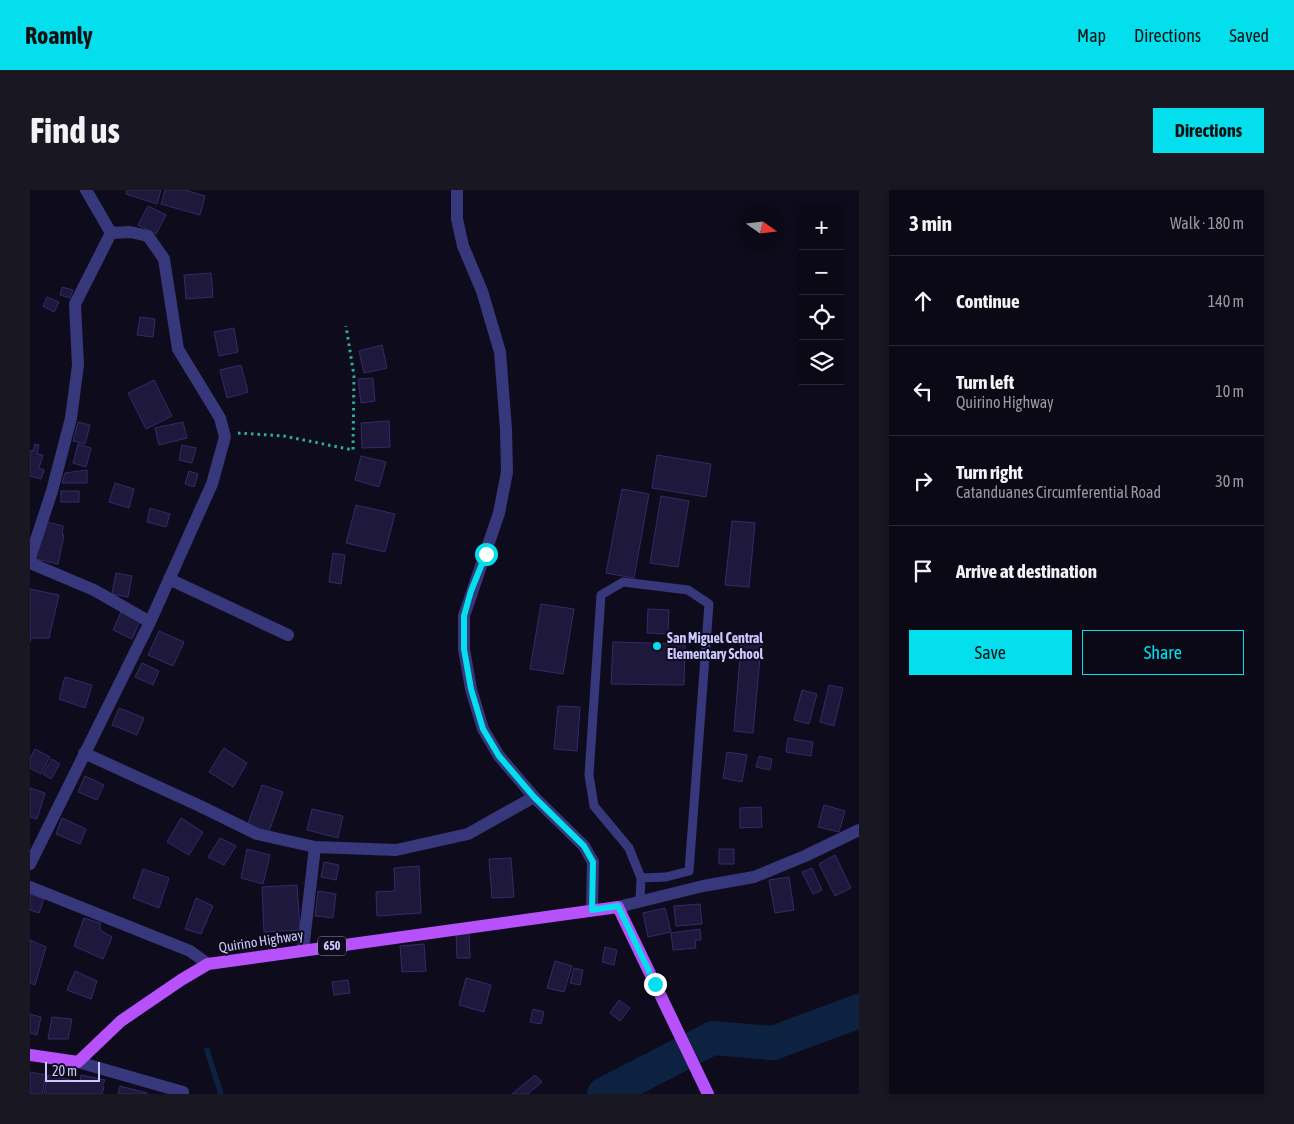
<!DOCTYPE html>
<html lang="en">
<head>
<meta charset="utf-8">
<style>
	body { margin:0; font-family:"Asap Condensed",sans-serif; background:#181722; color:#f1f3f6 }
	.controls { position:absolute; right:15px; top:15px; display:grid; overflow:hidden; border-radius:0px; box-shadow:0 2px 8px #0003 }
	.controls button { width:45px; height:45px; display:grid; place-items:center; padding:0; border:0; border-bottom:1px solid #2a2a34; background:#0a0915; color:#f1f3f6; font:25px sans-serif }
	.compass { position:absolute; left:709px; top:15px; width:45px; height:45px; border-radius:50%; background:#0a0915; box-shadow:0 2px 8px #0003; rotate:104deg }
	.scale { position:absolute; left:15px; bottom:12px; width:55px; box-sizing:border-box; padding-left:5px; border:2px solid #ccc8fe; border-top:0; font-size:14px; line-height:18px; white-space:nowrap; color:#ccc8fe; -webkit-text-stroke:4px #0e0c1c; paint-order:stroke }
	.stop { position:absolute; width:15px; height:15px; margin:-11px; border:4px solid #04dfee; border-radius:50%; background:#fff }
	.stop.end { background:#04dfee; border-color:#fff; box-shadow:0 1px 5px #0008 }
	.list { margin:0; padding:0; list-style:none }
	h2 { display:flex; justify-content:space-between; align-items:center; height:65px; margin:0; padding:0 20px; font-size:21px }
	h2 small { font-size:16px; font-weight:400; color:#999aa0 }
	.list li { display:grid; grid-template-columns:32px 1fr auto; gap:15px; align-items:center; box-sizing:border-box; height:90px; padding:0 20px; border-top:1px solid #2a2a34 }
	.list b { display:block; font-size:19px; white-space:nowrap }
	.list p { margin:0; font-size:16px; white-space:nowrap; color:#999aa0 }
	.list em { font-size:16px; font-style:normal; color:#999aa0 }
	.actions { display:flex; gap:10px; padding:15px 20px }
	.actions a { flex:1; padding:11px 0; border:1px solid #04dfee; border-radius:0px; text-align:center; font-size:18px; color:#04dfee }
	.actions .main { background:#04dfee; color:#111 }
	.icon { flex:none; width:28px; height:28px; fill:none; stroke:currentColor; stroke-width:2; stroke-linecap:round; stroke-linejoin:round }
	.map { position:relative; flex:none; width:829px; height:904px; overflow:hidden; border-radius:0px }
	header { display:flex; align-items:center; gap:30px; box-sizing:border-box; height:70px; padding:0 25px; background:#04dfee; color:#111 }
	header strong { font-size:24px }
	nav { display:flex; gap:28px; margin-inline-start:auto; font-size:18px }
	.intro { display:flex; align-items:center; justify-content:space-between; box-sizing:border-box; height:120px; padding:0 30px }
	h1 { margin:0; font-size:35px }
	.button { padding:12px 22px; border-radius:0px; background:#04dfee; color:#111; font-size:18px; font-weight:700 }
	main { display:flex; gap:30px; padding:0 30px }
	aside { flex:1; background:#0a0915; border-radius:0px; box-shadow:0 2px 8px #0003 }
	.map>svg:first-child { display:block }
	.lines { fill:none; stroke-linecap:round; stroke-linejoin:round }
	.stream { stroke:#0c2240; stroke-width:5.5 }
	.river { stroke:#0c2240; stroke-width:34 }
	.building { fill:#1e183d; stroke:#342a69 }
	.path { stroke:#2eaca0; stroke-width:3; stroke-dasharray:2.5 4; stroke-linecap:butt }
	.lane { stroke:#37377b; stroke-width:9 }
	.street { stroke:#37377b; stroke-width:12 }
	.primary { stroke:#b651fc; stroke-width:12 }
	.route { stroke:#04dfee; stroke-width:6 }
	.poi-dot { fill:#04dfee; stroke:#0e0c1c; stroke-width:2 }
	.labels { text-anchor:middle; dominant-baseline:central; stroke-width:4; stroke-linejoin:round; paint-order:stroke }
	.shield { fill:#0e0c1c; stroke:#9390ba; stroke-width:1 }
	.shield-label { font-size:12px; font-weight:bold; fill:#ccc8fe }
	.poi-label { font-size:14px; font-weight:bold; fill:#ccc8fe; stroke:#0e0c1c; text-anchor:start }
	.street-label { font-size:14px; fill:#ccc8fe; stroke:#0e0c1c }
</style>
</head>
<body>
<header>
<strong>Roamly</strong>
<nav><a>Map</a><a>Directions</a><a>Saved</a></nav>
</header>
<div class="intro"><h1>Find us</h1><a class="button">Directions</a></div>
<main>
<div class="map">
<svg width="829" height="904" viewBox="0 0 829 904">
	<rect width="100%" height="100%" fill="#0e0c1c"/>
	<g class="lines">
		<path class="stream" d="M177,860L191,904"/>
		<path class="river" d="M574,904L683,848L743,853L829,821"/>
	</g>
	<path class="building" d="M97,0H131L127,14L96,4Z
		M135,0H155L175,6L170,25L131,14Z
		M118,16L136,25L126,44L108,35Z
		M181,83L183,107L156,109L154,85Z
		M32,97L43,100L40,108L30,105Z
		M17,107L29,112L24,122L13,116Z
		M110,127L125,129L123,147L107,145Z
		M204,138L208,162L189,166L184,142Z
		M352,155L357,178L334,183L329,161Z
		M211,175L218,202L197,208L190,180Z
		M343,188L345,211L331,213L328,189Z
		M124,190L142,226L116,239L98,203Z
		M359,231L360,257L332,258L331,233Z
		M48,232L60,235L55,254L43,251Z
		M153,232L157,248L129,255L125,238Z
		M5,254L9,255L7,264L13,265L9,278L14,280L11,289L0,286V261H3Z
		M48,254L61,258L56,277L43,273Z
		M152,255L166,258L162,273L149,270Z
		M627,265L681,274L676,307L622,298Z
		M331,266L356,272L349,297L325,290Z
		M57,280V293H32L35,283Z
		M159,281L168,284L164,297L155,294Z
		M85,293L104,299L99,318L79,312Z
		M592,299L619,304L604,388L576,383Z
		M31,301H49V312H31Z
		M631,306L659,311L648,377L620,373Z
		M326,315L365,324L355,362L316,353Z
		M120,318L140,324L136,337L117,332Z
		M13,331L33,336L32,345H34L28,374L5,369Z
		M702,331L725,333L719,397L695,395Z
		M303,363L315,365L311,394L299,392Z
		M86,383L102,386L98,407L82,404Z
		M0,399L29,405L19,448H1L0,452Z
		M511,414L544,419L533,484L500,479Z
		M618,419L639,420L638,444L617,443Z
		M91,422L110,431L102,449L83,440Z
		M129,441L154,452L143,476L118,465Z
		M712,443L732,445L723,543L704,541Z
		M583,452L655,454L654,495L581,494Z
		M112,473L129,481L123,495L105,487Z
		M35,487L62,495L55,518L29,509Z
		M799,495L813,498L804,536L790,532Z
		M772,500L787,504L779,534L764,530Z
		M528,516L550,517L547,561L524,559Z
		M89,518L114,528L107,545L82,535Z
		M758,548L783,552L781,566L756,562Z
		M194,558L217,573L203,597L179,582Z
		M5,559L20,567L11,584L0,578V568Z
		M697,562L717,565L712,592L693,588Z
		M729,566L742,569L740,580L726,577Z
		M22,569L30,574L21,589L13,584Z
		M55,586L74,595L67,610L48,602Z
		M232,595L253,602L238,644L217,636Z
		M0,598L15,603L7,629L0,627Z
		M794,615L815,621L809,642L788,637Z
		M731,617L732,637L710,638V618Z
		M282,619L313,626L308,648L277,640Z
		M32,628L56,639L50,654L26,644Z
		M151,628L173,642L159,665L137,652Z
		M190,648L206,656L194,675L178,667Z
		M217,659L240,665L233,694L211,688Z
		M689,659H704V674H689Z
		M805,665L821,698L805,706L789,674Z
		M481,668L484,707L462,708L459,669Z
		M294,672L309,675L306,690L291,687Z
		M389,676L391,723L347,726L346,702L365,701L364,678Z
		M782,678L792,700L783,704L772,682Z
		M113,679L139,688L129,718L103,708Z
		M759,687L764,720L745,723L739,690Z
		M267,695L270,740L234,742L232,697Z
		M288,701L306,704L303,728L285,726Z
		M0,704L14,709L9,723L0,720Z
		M166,708L183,716L171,744L155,739Z
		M670,714L672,734L646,736L644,716Z
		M635,718L641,742L618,747L613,723Z
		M54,728L70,733V740L82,747L73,769L44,756Z
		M670,739L671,750H665L666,758L643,760L641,743Z
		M426,743H439L440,768H427Z
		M0,750L16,757L5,795L0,793Z
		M394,754L396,781L372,782L370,756Z
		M575,757L587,760L584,775L572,772Z
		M525,771L542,776L534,802L517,798Z
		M544,778L553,780L550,795L540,793Z
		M45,781L67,791L61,809L37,800Z
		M436,788L461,795L454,822L429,815Z
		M318,790L320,803L304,805L302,792Z
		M589,810L600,818L590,831L580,823Z
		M503,819L514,822L511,834L500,832Z
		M0,824L11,827L7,845L0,843Z
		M22,827L42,829L38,849H18Z
		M0,882L16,885L12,904H0Z
		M18,885L50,892L51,885L75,890L72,896L74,897L72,904H14Z
		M505,885L512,892L498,904H482Z
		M90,896L117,903V904H88Z"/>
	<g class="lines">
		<path class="path" d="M208,243L254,246L323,260L324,186L316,136"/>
		<path class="lane" d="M610,710L611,688L636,687L659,681L679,414L658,400L593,392L571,405L559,585L564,616L599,658L611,688"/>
		<path class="street" d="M56,0L81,43
			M427,0V29L433,56L452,101L470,162L476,239L477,282L469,323L434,426V459L441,499L453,539L469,566L504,607L554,656L563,672L562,720
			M0,368L22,301L41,228L48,175L45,114L81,43
			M0,373L64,400L120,432
			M139,389L258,445
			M54,563L170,616L227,644L285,657L366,660L438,644L504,607
			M0,674L120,432L182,294L195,247L190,228L148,159L134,69L118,46L100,42L81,43
			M0,697L160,761L178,774
			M588,717L673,696L724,687L775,666L829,640
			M273,760L285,657
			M48,872L153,902"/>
		<path class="primary" d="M0,865L48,872L91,831L151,790L178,774L588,717L678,904"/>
	</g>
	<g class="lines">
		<path class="route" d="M456,364L441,401L434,426V459L441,499L453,539L469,566L504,607L554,656L563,672L562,720L588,716L625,794"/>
	</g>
	<circle class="poi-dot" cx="627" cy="456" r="5"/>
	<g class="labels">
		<rect class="shield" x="288" y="746.5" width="28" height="19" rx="4"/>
		<g class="shield-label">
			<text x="302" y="756">650</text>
		</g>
		<g class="poi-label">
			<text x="637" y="448">San Miguel Central<tspan x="637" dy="16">Elementary School</tspan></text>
		</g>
		<g class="street-label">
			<text transform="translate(231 751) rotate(-9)">Quirino Highway</text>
		</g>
	</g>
</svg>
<div class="controls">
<button>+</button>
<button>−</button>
<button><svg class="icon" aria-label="locate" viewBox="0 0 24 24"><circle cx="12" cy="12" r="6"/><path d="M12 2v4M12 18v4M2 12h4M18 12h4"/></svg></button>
<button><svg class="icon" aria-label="layers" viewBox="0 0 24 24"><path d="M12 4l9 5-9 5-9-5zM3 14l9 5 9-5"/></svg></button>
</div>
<svg class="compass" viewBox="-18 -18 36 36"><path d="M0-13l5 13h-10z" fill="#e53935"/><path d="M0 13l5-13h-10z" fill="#999aa0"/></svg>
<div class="scale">20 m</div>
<div class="stop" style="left:456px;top:364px"></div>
<div class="stop end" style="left:625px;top:794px"></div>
</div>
<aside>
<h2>3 min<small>Walk · 180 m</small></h2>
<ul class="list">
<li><svg class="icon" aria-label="ahead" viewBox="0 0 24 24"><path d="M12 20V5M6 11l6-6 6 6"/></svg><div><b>Continue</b></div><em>140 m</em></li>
<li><svg class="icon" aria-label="left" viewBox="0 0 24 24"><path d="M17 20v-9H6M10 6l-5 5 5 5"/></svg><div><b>Turn left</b><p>Quirino Highway</p></div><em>10 m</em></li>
<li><svg class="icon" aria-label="right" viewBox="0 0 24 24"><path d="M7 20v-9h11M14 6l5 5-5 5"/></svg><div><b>Turn right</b><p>Catanduanes Circumferential Road</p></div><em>30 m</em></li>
<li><svg class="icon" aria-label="arrive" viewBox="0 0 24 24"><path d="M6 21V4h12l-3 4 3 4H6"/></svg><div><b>Arrive at destination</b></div></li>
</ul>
<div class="actions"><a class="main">Save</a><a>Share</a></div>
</aside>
</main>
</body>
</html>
